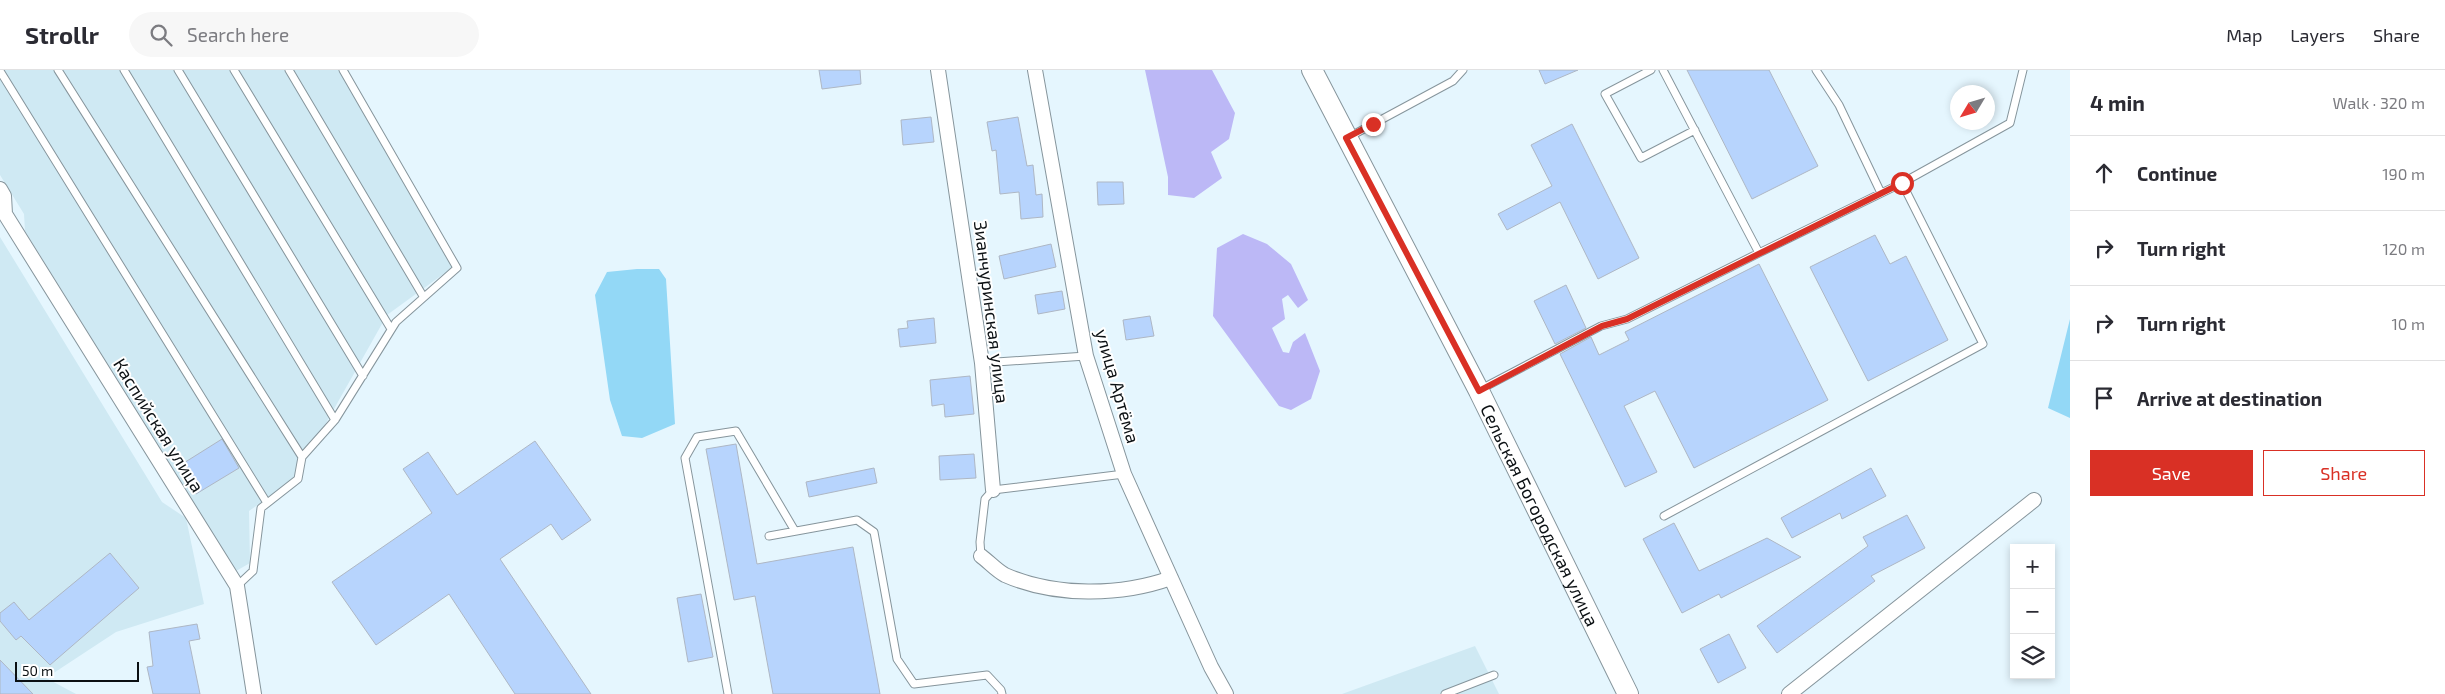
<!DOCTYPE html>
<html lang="en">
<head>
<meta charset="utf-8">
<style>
	body { margin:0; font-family:"Exo 2",sans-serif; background:#f7f7f7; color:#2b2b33 }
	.controls { position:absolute; right:15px; bottom:15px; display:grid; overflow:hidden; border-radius:0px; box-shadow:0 2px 8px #0003 }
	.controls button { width:45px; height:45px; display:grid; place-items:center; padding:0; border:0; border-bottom:1px solid #e1e1e2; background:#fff; color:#2b2b33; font:25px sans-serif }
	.compass { position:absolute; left:1950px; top:15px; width:45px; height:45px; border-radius:50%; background:#fff; box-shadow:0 2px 8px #0003; rotate:232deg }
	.scale { position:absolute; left:15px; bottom:12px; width:124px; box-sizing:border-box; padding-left:5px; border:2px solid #0b1013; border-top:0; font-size:14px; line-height:18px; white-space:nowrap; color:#0b1013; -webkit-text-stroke:4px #fff; paint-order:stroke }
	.stop { position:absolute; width:15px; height:15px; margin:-11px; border:4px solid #d93025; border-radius:50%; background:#fff }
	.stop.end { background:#d93025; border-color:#fff; box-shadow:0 1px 5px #0008 }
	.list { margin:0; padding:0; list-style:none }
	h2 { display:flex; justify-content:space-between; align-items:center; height:65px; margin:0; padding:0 20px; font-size:21px }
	h2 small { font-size:16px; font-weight:400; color:#7c7c81 }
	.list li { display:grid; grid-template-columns:32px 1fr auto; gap:15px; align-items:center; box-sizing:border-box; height:75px; padding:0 20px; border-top:1px solid #e1e1e2 }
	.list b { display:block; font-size:19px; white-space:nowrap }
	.list em { font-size:16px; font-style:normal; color:#7c7c81 }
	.actions { display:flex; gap:10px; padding:15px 20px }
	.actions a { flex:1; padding:11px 0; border:1px solid #d93025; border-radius:0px; text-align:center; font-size:18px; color:#d93025 }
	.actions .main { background:#d93025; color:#fff }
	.icon { flex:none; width:28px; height:28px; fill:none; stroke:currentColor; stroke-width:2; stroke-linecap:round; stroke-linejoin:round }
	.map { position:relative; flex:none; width:2070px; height:624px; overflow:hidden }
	header { display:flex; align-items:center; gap:30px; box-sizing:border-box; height:70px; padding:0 25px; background:#fff; border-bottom:1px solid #e1e1e2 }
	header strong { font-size:24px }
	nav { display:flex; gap:28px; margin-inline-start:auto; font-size:18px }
	.search { width:350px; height:45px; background:#f7f7f7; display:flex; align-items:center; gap:12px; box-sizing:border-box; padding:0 18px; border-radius:28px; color:#7c7c81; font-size:19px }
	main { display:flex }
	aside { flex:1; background:#fff }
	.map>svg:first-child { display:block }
	.built { fill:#cfe9f3 }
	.green { fill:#93d8f6 }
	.water { fill:#bcb8f6 }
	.building { fill:#b7d4fd; stroke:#aeb7c4 }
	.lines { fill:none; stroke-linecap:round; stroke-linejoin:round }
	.lane-casing { stroke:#86959c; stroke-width:9 }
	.street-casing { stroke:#86959c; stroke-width:16 }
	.secondary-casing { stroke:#86959c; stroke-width:22 }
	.lane { stroke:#fff; stroke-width:7 }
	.street { stroke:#fff; stroke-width:14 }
	.secondary { stroke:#fff; stroke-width:20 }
	.route { stroke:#d93025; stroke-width:6 }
	.labels { text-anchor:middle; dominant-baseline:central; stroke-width:4; stroke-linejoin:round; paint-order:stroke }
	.street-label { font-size:18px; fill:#0b1013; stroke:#fff }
</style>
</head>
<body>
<header>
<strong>Strollr</strong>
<div class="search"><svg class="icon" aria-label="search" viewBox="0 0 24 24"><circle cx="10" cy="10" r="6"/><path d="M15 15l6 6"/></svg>Search here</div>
<nav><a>Map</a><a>Layers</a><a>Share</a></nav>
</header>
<main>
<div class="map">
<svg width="2070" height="624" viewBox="0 0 2070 624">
	<rect width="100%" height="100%" fill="#e5f6fe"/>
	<path class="built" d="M0,0H342L453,197L387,245L295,408L249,441L250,493L236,501L25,161L24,144L0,105Z
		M0,167L162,432L186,448L204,534L116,562L46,608L76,624H0Z
		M1475,576L1499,624H1342Z"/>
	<path class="green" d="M637,199H659L666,209L675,354L642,368L622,366L610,330L595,225L607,202Z
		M2070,249V348L2048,338Z"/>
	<path class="water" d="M1145,0H1212L1235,43L1229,69L1211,82L1222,108L1194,128L1168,125V107Z
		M1243,164L1267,174L1291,194L1308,230L1298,238L1288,225L1282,229L1285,249L1272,258L1283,282L1289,283L1293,272L1305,263L1320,301L1311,329L1291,340L1279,336L1213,246L1217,178Z"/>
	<path class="building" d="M819,0H860L861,14L822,19Z
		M1539,0H1578L1545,14Z
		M1687,0H1769L1818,96L1752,129Z
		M931,47L934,72L903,75L901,50Z
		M1018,47L1027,96L1033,95L1036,125L1042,124L1043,147L1021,149L1019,122L1000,124L996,80L992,81L987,52Z
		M1572,54L1639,188L1598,209L1560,132L1507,160L1498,144L1552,116L1531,75Z
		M1097,112H1123L1124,134L1098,135Z
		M1875,165L1890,194L1906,186L1948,270L1868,311L1810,197Z
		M1051,174L1056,197L1004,209L999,186Z
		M1759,194L1828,330L1694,398L1655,321L1624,336L1657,402L1625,417L1560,284L1591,267L1599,285L1629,270L1625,262Z
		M1566,215L1586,258L1555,274L1534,231Z
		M1062,221L1065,239L1038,244L1035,225Z
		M1150,246L1154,266L1126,270L1123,250Z
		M934,248L936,273L900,277L898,259L908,258L907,251Z
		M970,306L974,344L945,347L944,334L932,336L930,310Z
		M222,369L239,398L196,424L179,396Z
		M535,371L591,450L562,470L551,454L500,489L591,624H515L449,524L376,575L332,512L432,443L403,399L428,382L457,425Z
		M736,374L757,494L853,477L880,624H773L755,526L734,530L706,379Z
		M974,384L976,408L940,410L939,386Z
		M874,398L877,413L809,427L806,412Z
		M1871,398L1886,426L1842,449L1840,443L1792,468L1781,448Z
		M1907,445L1925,478L1871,506L1875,511L1777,583L1757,556L1868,476L1863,467Z
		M1674,453L1699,501L1767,468L1801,487L1721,528L1719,524L1682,543L1643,469Z
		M110,483L139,518L50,595L21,566L16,570L0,551V543L14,532L29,550Z
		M701,524L713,587L688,592L677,528Z
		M197,554L200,569L189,571L200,624H153L147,597L153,596L149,562Z
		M1729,564L1746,598L1718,613L1700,579Z
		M0,590L33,624H0Z"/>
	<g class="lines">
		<g class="lane-casing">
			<path id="lane" d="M58,0L302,387
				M124,0L335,350
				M178,0L363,306
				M234,0L391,259
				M289,0L423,226
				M1651,0L1605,24L1641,88L1695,60
				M1816,0L1839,35L1881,123
				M0,1L267,433
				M1349,67L1453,11L1463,0
				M1902,113L2010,53L2023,0
				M982,293L1086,286
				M1481,319L1601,256L1627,249L1759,183L1663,0
				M1664,446L1983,274L1902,113L1759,183
				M769,466L857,450L874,462L897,589L914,614L987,605L1001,620L1002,624
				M981,486L980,472L985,429L993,420L1124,404
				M237,516L253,501L261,438L298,409L302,387L335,350L396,252L457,198L343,0
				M728,624L685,388L697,367L736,361L795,461
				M1445,624L1494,605"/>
		</g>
		<g class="street-casing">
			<path id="street" d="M938,0L982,293L993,420
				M1035,0L1086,286L1124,404L1211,597L1226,624
				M0,119L4,126L5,144L237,516L254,624
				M981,486C989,492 997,501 1005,505C1055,527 1121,526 1171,508
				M1789,624L2034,430"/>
		</g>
		<g class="secondary-casing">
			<g id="secondary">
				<path id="s1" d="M1312,0L1479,321L1628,624"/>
			</g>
		</g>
		<use href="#lane" class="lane"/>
		<use href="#street" class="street"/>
		<use href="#secondary" class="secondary"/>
	</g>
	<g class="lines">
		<path class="route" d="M1373,54L1346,68L1479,321L1602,256L1627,249L1902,113"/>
	</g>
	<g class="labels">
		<g class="street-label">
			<text transform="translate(992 242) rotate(83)">Зианчуринская улица</text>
			<text transform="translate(1118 316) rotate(74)">улица Артёма</text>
			<text transform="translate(159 355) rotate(58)">Каспийская улица</text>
			<text stroke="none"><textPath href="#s1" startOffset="500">Сельская Богородская улица</textPath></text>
		</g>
	</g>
</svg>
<div class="controls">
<button>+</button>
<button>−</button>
<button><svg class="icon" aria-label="layers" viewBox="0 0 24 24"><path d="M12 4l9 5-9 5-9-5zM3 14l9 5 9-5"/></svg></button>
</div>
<svg class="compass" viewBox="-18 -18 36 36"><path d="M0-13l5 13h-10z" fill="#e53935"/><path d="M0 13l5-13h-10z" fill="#7c7c81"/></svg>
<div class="scale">50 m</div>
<div class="stop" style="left:1902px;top:113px"></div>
<div class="stop end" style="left:1373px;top:54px"></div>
</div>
<aside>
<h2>4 min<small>Walk · 320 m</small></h2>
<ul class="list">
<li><svg class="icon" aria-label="ahead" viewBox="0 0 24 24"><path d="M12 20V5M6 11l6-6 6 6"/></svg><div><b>Continue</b></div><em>190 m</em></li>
<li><svg class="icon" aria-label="right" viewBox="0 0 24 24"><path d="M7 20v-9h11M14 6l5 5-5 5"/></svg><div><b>Turn right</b></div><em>120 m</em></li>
<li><svg class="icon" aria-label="right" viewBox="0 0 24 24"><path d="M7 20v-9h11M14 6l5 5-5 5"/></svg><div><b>Turn right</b></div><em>10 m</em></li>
<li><svg class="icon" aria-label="arrive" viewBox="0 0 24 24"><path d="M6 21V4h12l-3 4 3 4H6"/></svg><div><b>Arrive at destination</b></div></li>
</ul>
<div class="actions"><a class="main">Save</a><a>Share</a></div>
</aside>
</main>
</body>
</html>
